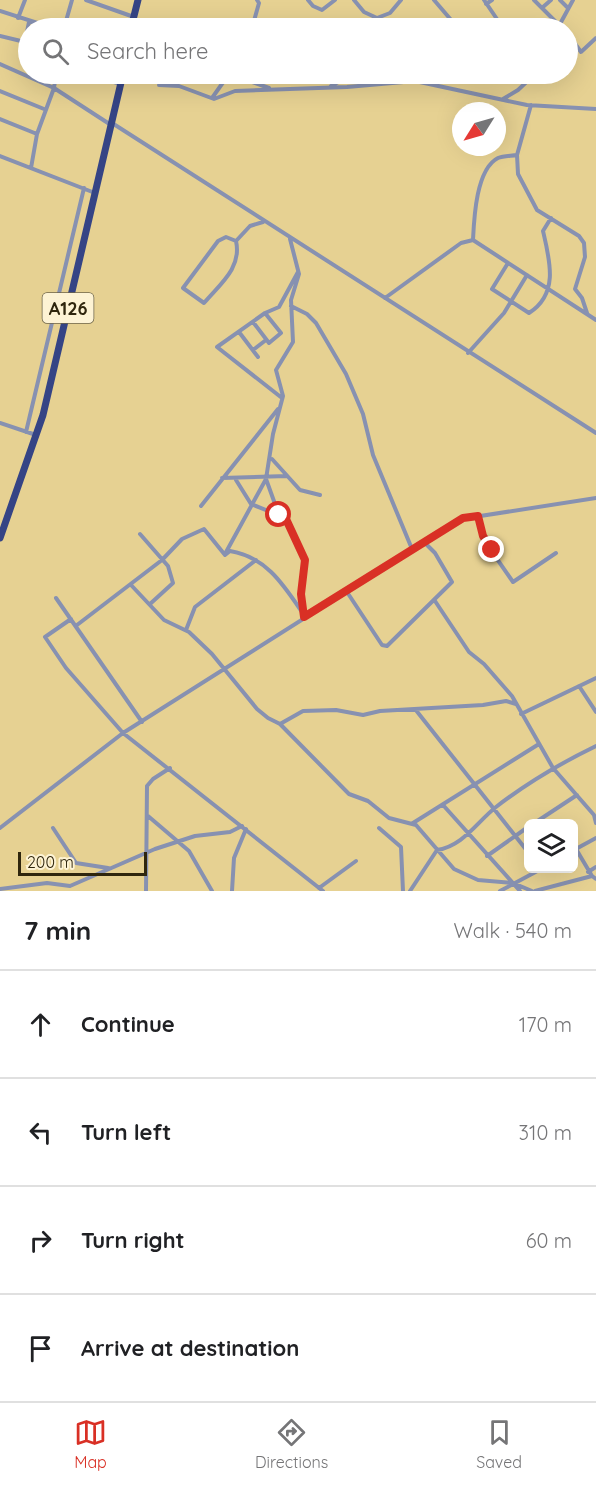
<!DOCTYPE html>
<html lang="en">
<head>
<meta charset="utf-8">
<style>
	body { margin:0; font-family:Quicksand,sans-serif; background:#f6f6f6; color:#202124 }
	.controls { position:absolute; right:18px; bottom:18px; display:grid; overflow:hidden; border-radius:9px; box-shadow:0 6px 24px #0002 }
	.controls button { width:54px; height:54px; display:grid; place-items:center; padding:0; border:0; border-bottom:2px solid #e0e0e0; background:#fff; color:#202124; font:30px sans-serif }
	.compass { position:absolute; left:452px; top:102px; width:54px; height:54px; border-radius:50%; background:#fff; box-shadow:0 6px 24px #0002; rotate:233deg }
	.scale { position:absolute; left:18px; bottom:15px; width:129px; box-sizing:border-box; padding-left:6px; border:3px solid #2f260d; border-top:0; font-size:16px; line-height:21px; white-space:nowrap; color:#2f260d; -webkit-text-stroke:4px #fdf3d4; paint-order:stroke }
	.stop { position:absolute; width:18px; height:18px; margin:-14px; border:4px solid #d93025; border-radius:50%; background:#fff }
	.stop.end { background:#d93025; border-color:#fff; box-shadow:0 2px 6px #0008 }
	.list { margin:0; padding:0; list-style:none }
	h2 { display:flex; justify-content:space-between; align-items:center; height:78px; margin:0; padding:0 24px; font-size:26px }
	h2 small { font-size:20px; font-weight:400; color:#757577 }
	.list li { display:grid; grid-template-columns:39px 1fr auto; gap:18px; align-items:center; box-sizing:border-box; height:108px; padding:0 24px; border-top:2px solid #e0e0e0 }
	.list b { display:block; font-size:22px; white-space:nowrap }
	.list em { font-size:20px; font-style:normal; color:#757577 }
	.icon { flex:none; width:33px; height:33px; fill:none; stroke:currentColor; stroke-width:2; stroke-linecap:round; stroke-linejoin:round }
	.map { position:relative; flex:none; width:596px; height:891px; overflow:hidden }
	.search { position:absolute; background:#fff; box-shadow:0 6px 24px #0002; left:18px; right:18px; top:18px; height:66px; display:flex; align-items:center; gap:15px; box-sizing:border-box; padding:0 21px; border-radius:33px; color:#757577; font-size:22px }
	.sheet { height:510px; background:#fff }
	nav { display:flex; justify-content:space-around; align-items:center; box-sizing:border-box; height:84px; border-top:2px solid #e0e0e0; background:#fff; font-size:16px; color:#757577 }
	nav a { display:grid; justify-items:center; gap:3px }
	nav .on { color:#d93025 }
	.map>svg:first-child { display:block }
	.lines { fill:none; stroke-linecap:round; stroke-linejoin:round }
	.street { stroke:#8791b1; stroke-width:4 }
	.highway { stroke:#354485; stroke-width:7 }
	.route { stroke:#d93025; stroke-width:8 }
	.labels { text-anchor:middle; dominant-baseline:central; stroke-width:5; stroke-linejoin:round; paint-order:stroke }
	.shield { fill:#fdf3d4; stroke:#6d6449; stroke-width:1.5 }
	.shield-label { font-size:18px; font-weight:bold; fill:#2f260d }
</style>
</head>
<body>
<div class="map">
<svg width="596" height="891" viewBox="0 0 596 891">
	<rect width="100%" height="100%" fill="#e6d192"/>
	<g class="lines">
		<path class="street" d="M86,0L134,17
			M308,0L313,6L322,10L335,0
			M354,0L364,12L377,18L390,13L401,0
			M434,0L458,28
			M484,0L503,28
			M534,0L562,28
			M560,0L568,8
			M486,4L492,0
			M543,7L551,0
			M0,11L53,28
			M18,18L25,0
			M560,24L573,0
			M64,28L72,0
			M252,28L259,3L257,0
			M375,28L377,18
			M568,34L581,52L596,38
			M0,36L25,42L29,22
			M21,41L28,56
			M0,64L54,88L111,125
			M90,74L120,84
			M230,74L269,88
			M434,75L453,77L457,74
			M159,85L179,86L214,99L235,91L347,87L415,81L527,105L596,109
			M331,86L342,80L348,74
			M0,91L44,109
			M212,98L229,74
			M503,99L518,90L535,74
			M0,119L37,134
			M112,123L596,433
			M517,155L518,174L537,210L579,236L584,243L585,257L575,289L582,298L587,313
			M0,156L95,193
			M31,168L37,134L54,88L56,74
			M290,239L299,274L291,300L293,342L276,370L283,396L273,434L266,479L279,515L286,519L305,560L301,594L304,617
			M473,240C474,219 476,169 498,158C503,156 511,156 517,155L531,105
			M236,241C242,268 220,284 204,303L183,288L218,241L226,237L236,241L250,226L263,222
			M508,263L492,289L529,313C559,294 550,261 543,231L551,218
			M385,298L461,243L473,240L596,320
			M291,306L307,314L316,323L346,374L363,414L373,455L412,549
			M253,322L269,343L281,333L265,313
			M239,332L258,357
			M253,350L266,340
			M468,353L504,313L527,275
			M282,398L217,347L265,313L279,307L298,272
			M0,423L36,435
			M26,432L84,188
			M272,459L300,490L320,495
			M222,478L287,476
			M236,480L251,504L278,515
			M201,506L278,409
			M478,516L486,543L513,582L556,553
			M140,534L168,566L173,583L150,604
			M225,554L266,479
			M131,585L164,620L189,632L212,654L257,709L268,718L280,724L349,794L368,801L389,818L416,825L454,869L478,880L513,883L532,891
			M347,592L382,645L387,646L452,582L435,553L424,542
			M56,598L142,722
			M435,601L469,652L484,664L512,696L553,768L594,815L596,823
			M71,619L45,637L66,668L123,733L323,891
			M77,625L162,560L182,539L204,529L225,555L230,551C266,557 283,584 302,612
			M186,630L195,607L256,560
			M579,686L596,712
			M415,709L528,852
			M521,714L596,678
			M280,724L303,711L336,710L363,715L380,711L483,705L506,701L516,704
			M443,805L520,891
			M148,816L189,851L212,891
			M413,823L539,744
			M533,824L577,795
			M0,828L123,733L461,519L596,498
			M53,828L76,863L108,868
			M379,828L401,847L403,891
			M576,849L592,876
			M574,850L596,838
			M487,856L528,827
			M588,872L596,867
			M319,888L356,861
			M0,889L47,883L70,886L155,849L195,836L230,832L242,826
			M146,891L147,786L153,779L170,768
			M232,891L234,858L246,829
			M410,891L437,850C463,846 477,822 496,807C527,783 561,763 596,746
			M500,891L543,868
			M535,891L592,876L596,879"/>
		<path class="highway" d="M131,28L138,0
			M0,538L43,415L123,74"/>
	</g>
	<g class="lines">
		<path class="route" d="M279,515L286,519L305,560L301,594L304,617L463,518L478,516L483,536L492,550"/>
	</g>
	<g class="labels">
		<rect class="shield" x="42.5" y="293" width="51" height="30" rx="4.5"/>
		<g class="shield-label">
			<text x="68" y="308">A126</text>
		</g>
	</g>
</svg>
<div class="controls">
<button><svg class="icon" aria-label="layers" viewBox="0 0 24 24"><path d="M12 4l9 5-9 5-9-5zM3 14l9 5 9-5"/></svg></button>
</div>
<svg class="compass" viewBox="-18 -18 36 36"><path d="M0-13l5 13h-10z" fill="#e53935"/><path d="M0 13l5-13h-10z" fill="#757577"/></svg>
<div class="scale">200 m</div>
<div class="stop" style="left:279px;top:515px"></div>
<div class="stop end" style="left:492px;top:550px"></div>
<div class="search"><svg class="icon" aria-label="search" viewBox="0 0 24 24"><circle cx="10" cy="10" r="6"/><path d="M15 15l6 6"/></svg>Search here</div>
</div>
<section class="sheet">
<h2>7 min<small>Walk · 540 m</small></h2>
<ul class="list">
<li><svg class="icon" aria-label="ahead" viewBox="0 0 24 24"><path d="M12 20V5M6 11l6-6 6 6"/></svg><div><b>Continue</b></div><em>170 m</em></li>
<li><svg class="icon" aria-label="left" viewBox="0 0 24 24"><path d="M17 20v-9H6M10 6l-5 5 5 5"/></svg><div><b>Turn left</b></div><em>310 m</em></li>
<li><svg class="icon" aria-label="right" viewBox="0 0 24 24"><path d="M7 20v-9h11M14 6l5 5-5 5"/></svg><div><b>Turn right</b></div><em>60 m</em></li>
<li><svg class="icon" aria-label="arrive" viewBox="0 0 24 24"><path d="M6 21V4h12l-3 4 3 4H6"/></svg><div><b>Arrive at destination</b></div></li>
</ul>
</section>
<nav>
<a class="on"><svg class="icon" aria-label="map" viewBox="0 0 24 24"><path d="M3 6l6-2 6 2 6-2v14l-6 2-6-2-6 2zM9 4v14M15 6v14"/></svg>Map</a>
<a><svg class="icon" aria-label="directions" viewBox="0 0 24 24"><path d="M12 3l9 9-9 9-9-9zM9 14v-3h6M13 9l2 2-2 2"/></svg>Directions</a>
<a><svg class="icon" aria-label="saved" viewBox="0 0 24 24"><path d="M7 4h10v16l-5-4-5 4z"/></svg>Saved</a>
</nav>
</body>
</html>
